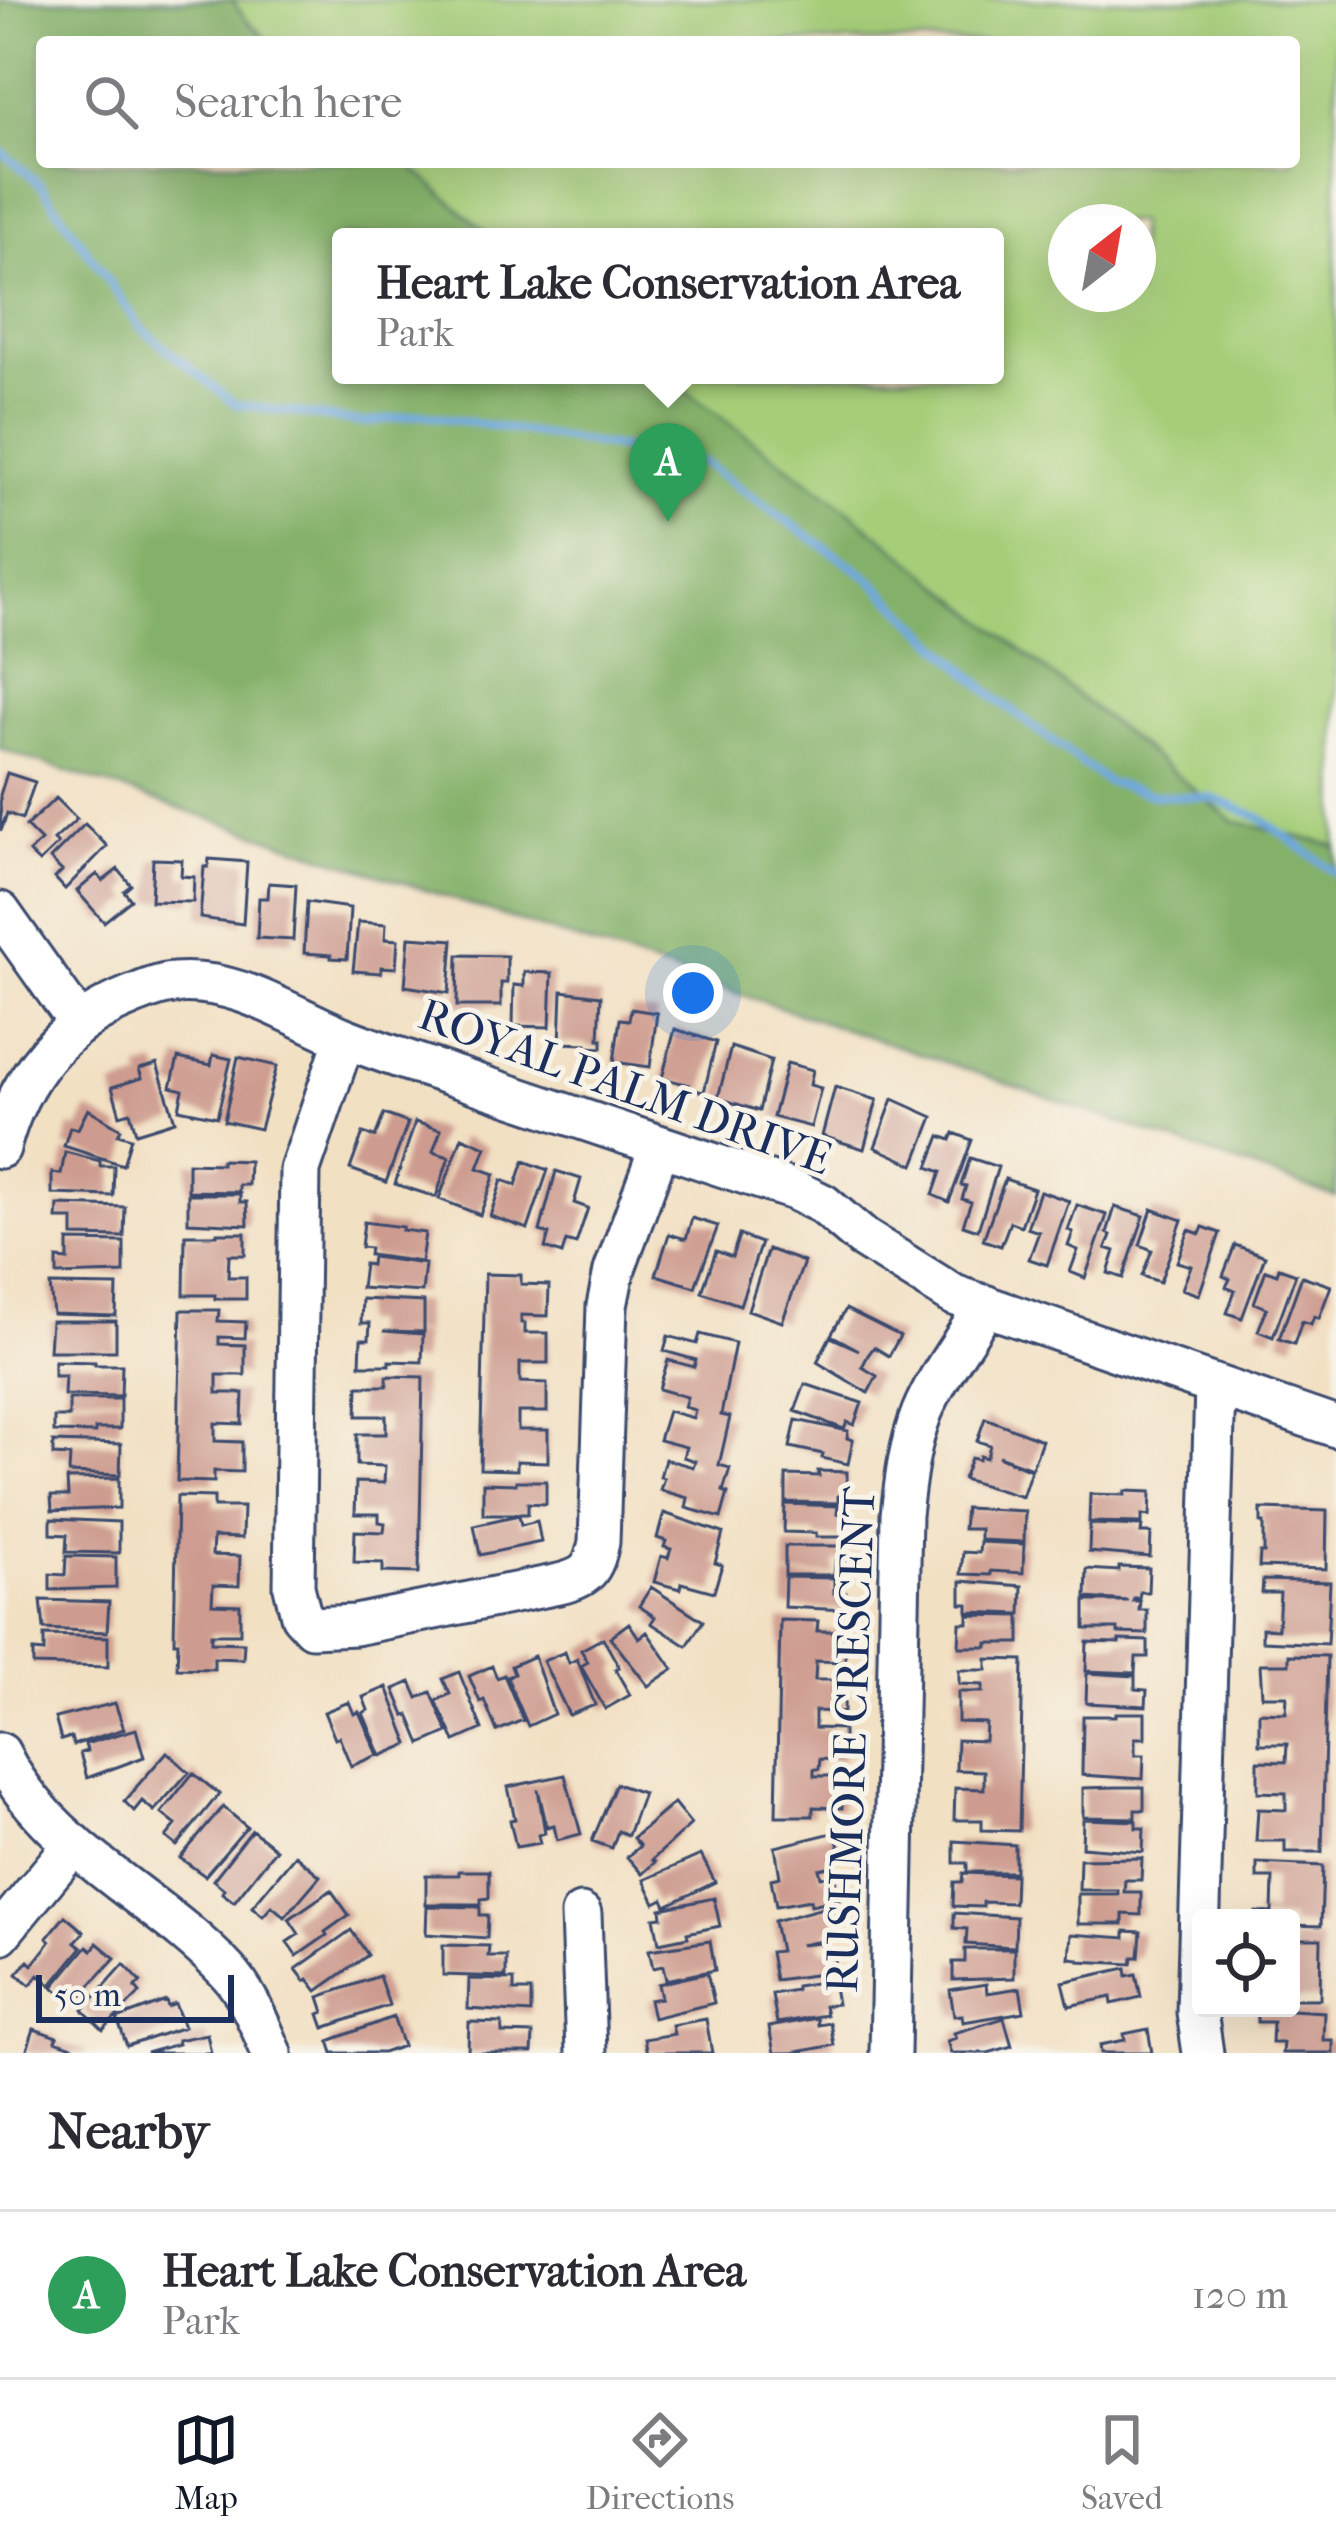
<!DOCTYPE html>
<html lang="en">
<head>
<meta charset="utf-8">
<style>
	body { margin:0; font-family:"IM FELL French Canon",serif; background:#f7f7f7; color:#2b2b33 }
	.controls { position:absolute; right:36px; bottom:36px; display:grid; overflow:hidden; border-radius:12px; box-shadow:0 12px 48px #0002 }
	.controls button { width:108px; height:108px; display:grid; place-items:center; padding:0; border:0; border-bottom:3px solid #e1e1e2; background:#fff; color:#2b2b33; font:60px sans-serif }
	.compass { position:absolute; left:1048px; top:204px; width:108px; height:108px; border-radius:50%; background:#fff; box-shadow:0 12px 48px #0002; rotate:31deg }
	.scale { position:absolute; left:36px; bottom:30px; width:198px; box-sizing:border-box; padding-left:12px; border:6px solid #1b2f5e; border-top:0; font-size:33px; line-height:42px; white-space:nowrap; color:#1b2f5e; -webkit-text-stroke:9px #f7f3e8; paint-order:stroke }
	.you { position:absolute; left:693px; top:993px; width:42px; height:42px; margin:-30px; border:9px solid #fff; border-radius:50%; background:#1a73e8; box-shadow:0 0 0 18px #1a73e833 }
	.badge { display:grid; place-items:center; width:78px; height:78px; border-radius:50%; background:#111827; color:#fff; font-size:39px; font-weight:700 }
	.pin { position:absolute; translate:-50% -99px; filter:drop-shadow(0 3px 6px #0008) }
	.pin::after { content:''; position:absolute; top:63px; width:42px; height:36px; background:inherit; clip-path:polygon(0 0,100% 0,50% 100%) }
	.popup { position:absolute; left:332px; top:228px; width:672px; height:156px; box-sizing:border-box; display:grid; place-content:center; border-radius:12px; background:#fff; filter:drop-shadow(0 3px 9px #0005); font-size:39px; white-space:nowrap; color:#7c7c81 }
	.popup b { font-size:45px; color:#2b2b33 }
	.popup::after { content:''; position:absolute; left:50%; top:100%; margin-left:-24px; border:24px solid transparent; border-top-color:#fff }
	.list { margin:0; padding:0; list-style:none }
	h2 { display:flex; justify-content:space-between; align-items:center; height:156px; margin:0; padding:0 48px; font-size:51px }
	h2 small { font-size:39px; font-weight:400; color:#7c7c81 }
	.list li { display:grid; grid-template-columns:78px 1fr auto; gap:36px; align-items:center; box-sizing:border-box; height:168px; padding:0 48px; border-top:3px solid #e1e1e2 }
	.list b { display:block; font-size:45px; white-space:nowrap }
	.list p { margin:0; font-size:39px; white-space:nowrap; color:#7c7c81 }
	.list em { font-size:39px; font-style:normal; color:#7c7c81 }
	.icon { flex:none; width:66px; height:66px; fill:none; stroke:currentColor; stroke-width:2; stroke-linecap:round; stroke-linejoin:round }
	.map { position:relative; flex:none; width:1336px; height:2053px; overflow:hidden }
	.search { position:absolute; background:#fff; box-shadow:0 12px 48px #0002; left:36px; right:36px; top:36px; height:132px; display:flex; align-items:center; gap:30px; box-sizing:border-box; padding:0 42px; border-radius:12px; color:#7c7c81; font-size:45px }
	.sheet { height:324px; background:#fff }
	nav { display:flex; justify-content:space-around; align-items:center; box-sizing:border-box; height:168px; border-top:3px solid #e1e1e2; background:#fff; font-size:33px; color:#7c7c81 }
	nav a { display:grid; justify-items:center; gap:6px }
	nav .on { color:#111827 }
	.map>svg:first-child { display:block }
	.green { fill:#a6ce79; stroke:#607e6c; stroke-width:3; fill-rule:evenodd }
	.forest { fill:#84b169; stroke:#507064; stroke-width:3 }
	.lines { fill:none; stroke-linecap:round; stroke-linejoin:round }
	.stream { stroke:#70a8df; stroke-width:8 }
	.building { fill:#cd9b8f }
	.minor-casing { stroke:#3b4a6d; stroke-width:45 }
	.minor { stroke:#fff; stroke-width:39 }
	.labels { text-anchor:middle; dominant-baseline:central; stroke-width:10; stroke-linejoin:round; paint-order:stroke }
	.street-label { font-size:45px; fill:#1b2f5e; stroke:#f7f3e8 }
</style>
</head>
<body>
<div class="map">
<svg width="1336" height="2053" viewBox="0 0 1336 2053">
	<rect width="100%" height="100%" fill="#f7f3e8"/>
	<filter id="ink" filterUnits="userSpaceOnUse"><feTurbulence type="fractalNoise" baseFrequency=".00833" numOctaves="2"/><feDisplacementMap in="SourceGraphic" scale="24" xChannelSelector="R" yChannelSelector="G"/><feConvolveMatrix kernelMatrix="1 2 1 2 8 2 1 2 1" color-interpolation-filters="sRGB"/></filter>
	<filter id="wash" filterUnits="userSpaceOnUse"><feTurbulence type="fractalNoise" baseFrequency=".004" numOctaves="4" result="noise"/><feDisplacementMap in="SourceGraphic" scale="48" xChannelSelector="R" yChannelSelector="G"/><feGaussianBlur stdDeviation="2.7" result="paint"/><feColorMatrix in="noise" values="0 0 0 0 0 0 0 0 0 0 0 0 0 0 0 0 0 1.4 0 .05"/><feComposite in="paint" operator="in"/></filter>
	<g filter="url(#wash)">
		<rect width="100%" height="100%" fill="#f2e0c3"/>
		<path class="green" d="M0,0H1336V1197L939,1060L0,749ZM42,42H1294V162H42ZM1066,222H1138V294H1066ZM341,237H995V375H341Z"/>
		<path class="forest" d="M0,0H232L247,21L270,42H42V162H406L491,237H341V375H664L849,511L1233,821L1336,846V1197L939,1060L0,749Z"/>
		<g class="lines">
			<path class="stream" d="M0,150L41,185L141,328L235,404L364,423L421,414L702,462L868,577L994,697L1107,782L1154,795L1212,798L1259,817L1336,873"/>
		</g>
		<g id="blocks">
			<path class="building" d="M7,773L35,782L22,819L7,813L1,831L0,795Z
				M56,798L77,819L54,840L58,844L39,862L29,852L41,841L26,826Z
				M85,824L107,846L65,889L55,878L62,871L50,859Z
				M153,859L182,860L181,876L194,877L193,902L151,901Z
				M209,859L247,862L243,924L200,918L204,867H208Z
				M118,869L131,885L124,891L131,900L104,922L77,891L97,874L103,881Z
				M269,883L296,885L293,940L257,938L259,898H268Z
				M307,902L350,908L347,959L331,958V955L304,953Z
				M358,922L386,924L385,939L398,940L396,968L381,967V973L353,971Z
				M409,937L453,940L449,993L405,986Z
				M458,955L507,956V983H501V1006H457Z
				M524,972L552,973L550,1027L513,1026L514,985L524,986Z
				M562,991L601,996L599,1039H602V1048L587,1047V1044L560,1043Z
				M631,1009L657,1013L650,1067L614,1062L620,1019L629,1020Z
				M675,1029L716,1042L704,1092L689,1089V1085L662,1078Z
				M731,1047L771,1060L759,1111L718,1098Z
				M213,1055L231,1059L217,1117L179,1109L183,1090L171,1087L178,1058L211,1065Z
				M238,1057L277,1066L260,1129L224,1121Z
				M787,1063L813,1070L810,1085L821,1088L811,1127L773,1117Z
				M157,1064L175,1121L136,1133L130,1112L120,1115L112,1087L142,1078L139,1069Z
				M835,1087L877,1100L864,1149L822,1136Z
				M893,1099L933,1117L914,1165L875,1147Z
				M88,1109L121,1129L118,1134L131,1138L123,1165L64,1146L70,1127L78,1129Z
				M384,1114L408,1123L386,1182L350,1169L363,1133L375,1137Z
				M415,1122L441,1130L433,1152L449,1157L436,1197L395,1184Z
				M954,1133L972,1140L949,1202L933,1195L941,1172L928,1167L940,1136L951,1140Z
				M462,1137L486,1147L478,1168L495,1174L480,1215L439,1199Z
				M65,1152L100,1161V1166H114L113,1196L52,1194V1173L61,1174Z
				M970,1158L998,1167L978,1230L963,1225L971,1202L962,1199L966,1186L961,1185Z
				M221,1160L249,1161L248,1185H239V1192L188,1191V1163L221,1164Z
				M524,1161L548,1170L528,1229L490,1216L502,1180L516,1185Z
				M556,1171L581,1179L574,1203L588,1208L576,1244L566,1241L562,1254L545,1248L549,1234L540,1231Z
				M1005,1179L1034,1189L1021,1226L1010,1222L1001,1246L983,1240Z
				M1040,1191L1069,1201L1047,1265L1029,1259L1039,1232L1027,1228Z
				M188,1194H240V1202H247L248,1225L188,1222Z
				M58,1205L125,1207L124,1237L73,1236V1219H57Z
				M1077,1205L1107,1215L1085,1278L1070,1272L1078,1250L1068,1246L1073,1232L1068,1230Z
				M1115,1207L1144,1216L1123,1278L1108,1273L1115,1251L1106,1248L1111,1235L1107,1233Z
				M1152,1209L1182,1220L1160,1282L1142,1276L1152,1250L1140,1245Z
				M692,1218L718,1226L695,1287L656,1275L669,1234L686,1239Z
				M364,1222L403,1227L402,1230L425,1233L421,1262L369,1255L370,1248L361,1247Z
				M1203,1227L1220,1233L1199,1295L1182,1289L1191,1266L1177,1262L1189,1230L1200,1234Z
				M217,1233H245V1255H229L228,1277H246V1299H215V1295H184L185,1235H217Z
				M739,1235L761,1243L740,1305L702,1292L716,1251L732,1257Z
				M68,1241L124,1242V1273L57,1275V1259L68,1260Z
				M1235,1245L1265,1256L1242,1318L1227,1313L1235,1291L1226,1287L1230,1279L1223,1276Z
				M768,1249L804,1262L782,1322L748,1310Z
				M372,1257L425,1264L422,1292L361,1288L364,1264L371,1265Z
				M1279,1268L1296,1274L1273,1337L1258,1331L1267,1308L1254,1303L1266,1270L1277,1274Z
				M485,1274L521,1275V1284L549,1285L548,1316L521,1315V1323H525V1333H548V1363H520V1382L547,1383V1412H518V1430H548V1462L517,1461V1470L480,1469Z
				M1302,1276L1331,1286L1319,1318L1314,1316L1311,1324L1302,1321L1294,1344L1279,1339Z
				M50,1285L117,1286L116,1316L53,1314Z
				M362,1299L424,1302V1332L383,1331L423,1334L422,1362L389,1361V1365H360L361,1339H369L370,1323H361Z
				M846,1309L900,1336L889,1356L874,1347L868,1355L862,1367L877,1376L868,1393L817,1362L830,1337L859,1350L831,1335Z
				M181,1310H219L218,1321L246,1322L245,1338L219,1337V1344L245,1345V1375H217V1393H243L242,1424L215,1423V1441L242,1442V1472L214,1471V1482L177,1481Z
				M51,1321H116V1351H49Z
				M700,1334L735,1343L721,1415L730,1417L719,1465L730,1468L723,1491L728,1493L721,1518L686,1508L688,1498L660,1490L664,1478L660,1477L665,1459L693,1467L695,1461L683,1457L686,1447L659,1440L668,1411L693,1418L695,1410L684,1407L687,1397L659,1389L668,1360L694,1367L696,1360L664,1351L668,1336L697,1344Z
				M54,1361L95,1362V1365H122L121,1396L64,1395L65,1376H54Z
				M387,1376L423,1377L419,1573L383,1572V1563L354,1562L355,1531L384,1532L385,1523L379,1522V1514H355L356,1482L384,1483L385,1466L357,1465V1434H386V1416H357L358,1386H387Z
				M805,1384L862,1403L854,1425L847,1422L844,1429L795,1411Z
				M69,1399H120V1429H95V1433L54,1432V1417H69Z
				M985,1418L1042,1440L1032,1468L998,1456L1031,1470L1022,1497L963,1479L971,1458L979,1460L980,1456L986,1458L988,1453L990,1445L977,1441Z
				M796,1420L848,1431L847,1438L853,1440L848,1464L822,1458L823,1454L790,1447Z
				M53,1442L121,1444L120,1475L69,1473L70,1456L53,1455Z
				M818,1471L847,1472V1496H838V1503L786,1502V1475L819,1476Z
				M119,1478V1508L52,1511L51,1496H68L67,1479Z
				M516,1481H546V1504L528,1503V1514H483V1483L516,1484Z
				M1125,1491L1151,1492L1150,1516L1142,1515V1523L1089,1522L1090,1494L1125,1495Z
				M177,1496L214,1497V1507H243L242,1538L213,1537L212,1555L240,1556L239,1586L213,1585L212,1604L240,1605V1634H211V1642L244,1643L243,1659L214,1658V1669L177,1668L178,1642H174Z
				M785,1504L838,1506L837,1514H846L845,1537H816V1533L784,1532Z
				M965,1508L1025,1511L1024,1542L980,1540V1529H963Z
				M1261,1509L1327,1511L1326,1569L1259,1567L1260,1553H1264V1523H1261Z
				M664,1513L723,1533L715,1563L722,1565L714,1592L681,1583L680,1589L654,1582L661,1556L668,1558L671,1549L664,1547L666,1541L657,1538Z
				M519,1515L521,1525L537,1521L541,1542L480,1555L474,1525Z
				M51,1519L119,1522V1553L66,1552L67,1535L51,1534Z
				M1090,1524L1142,1526L1141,1533H1151L1150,1557L1089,1552Z
				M980,1542L1024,1544L1023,1573L991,1571V1575L961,1574L963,1552L979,1553Z
				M785,1546H846V1561H835L834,1575H785Z
				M66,1556L116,1557V1588L50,1590V1574L65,1575Z
				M1119,1567L1149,1568L1148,1592H1140L1139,1598H1134L1133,1601H1140L1139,1610H1147V1634L1118,1633V1629H1085V1601H1128L1086,1598L1087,1569L1119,1571Z
				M785,1577L834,1578V1593H846V1610L784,1607Z
				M1263,1580L1330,1582L1327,1644L1262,1641V1628L1278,1629L1280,1593H1262Z
				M961,1581L1022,1586L1021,1614L968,1612V1604H961Z
				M651,1587L703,1621L687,1646L651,1623L655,1617L639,1606Z
				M41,1600L109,1602L107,1632L44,1629Z
				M968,1615L1020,1616V1643H988V1647H959L960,1623H968Z
				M780,1620L818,1621L817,1631H846L845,1662L816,1661L815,1680H845L844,1712L815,1711V1728L843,1729V1760L820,1759L819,1769H814V1776H842V1808L813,1807V1816H776Z
				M629,1623L639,1638L647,1632L673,1669L648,1686L610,1637Z
				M44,1635L108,1637V1667L33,1665V1651L44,1652Z
				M603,1638L619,1667L615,1669L630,1695L605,1709L581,1666L588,1662L581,1650Z
				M1119,1640L1148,1641V1657H1136L1135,1673L1086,1671L1087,1642L1119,1643Z
				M565,1652L569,1663L577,1659L595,1705L569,1715L543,1661Z
				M1289,1655L1327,1656L1322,1852H1285V1841H1256L1258,1809L1286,1810V1793L1258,1792V1761L1286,1762L1287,1744H1259V1712L1286,1713L1287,1696H1262L1260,1664H1289Z
				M534,1656L554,1714L528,1726L507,1677L514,1674L511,1666Z
				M987,1659L1023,1660L1019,1831L982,1830V1820H954L955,1788L984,1789V1771L956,1770L957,1740L985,1741L986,1723L958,1722V1692H983V1685L959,1684V1670H987Z
				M492,1666L497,1678L504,1675L523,1720L497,1731L484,1700L480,1702L469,1676Z
				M459,1672L482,1729L455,1741L436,1701L450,1694L443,1679Z
				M1087,1673L1135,1676V1689L1147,1690L1146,1706L1086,1703Z
				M411,1682L418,1698L431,1692L448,1732L421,1744L409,1715L405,1716L394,1689Z
				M387,1687L409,1744L381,1756L363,1713L368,1710L363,1697Z
				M349,1702L354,1714L359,1712L378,1755L351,1766L339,1737L335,1739L324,1712Z
				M115,1703L124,1729L73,1745L71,1737L61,1740L55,1718Z
				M1116,1713H1145V1738H1135V1755H1144L1143,1779L1082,1775L1083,1716H1116Z
				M136,1729L144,1757L87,1778L80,1753L87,1751L85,1744Z
				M167,1752L189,1772L154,1811L142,1801L134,1811L124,1801Z
				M193,1773L219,1794L177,1846L166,1837L176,1825L161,1813Z
				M565,1775L581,1834L557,1840L554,1825L547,1827L538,1789L545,1833L538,1835L540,1843L516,1847L510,1820L515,1819L508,1787Z
				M616,1784L643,1793L628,1835L618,1831L612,1848L592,1841Z
				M1117,1787H1144V1810H1135V1818L1083,1817V1788Z
				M674,1803L691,1824L652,1860L655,1862L642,1874L627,1857L640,1846L633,1838Z
				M223,1807L247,1827L205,1876L180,1858Z
				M1083,1819L1136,1821V1828H1144L1143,1852L1082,1847Z
				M252,1830L276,1849L234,1902L222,1893L224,1889L213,1880Z
				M836,1832L840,1855L831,1856L833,1866L819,1869L821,1877L834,1875L839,1899L811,1905L810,1900L776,1906L771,1879L780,1877L775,1847Z
				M954,1841L1015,1845V1872H967V1863H954Z
				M295,1855L320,1876L285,1917L272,1906L263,1916L252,1907Z
				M701,1855L715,1882L666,1906L663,1899L655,1903L644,1880Z
				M1142,1858L1141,1880H1125L1124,1892H1141V1915L1123,1914V1924H1078V1894H1118V1890H1079L1080,1859Z
				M1257,1863L1323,1866L1321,1926L1291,1925V1918H1255L1256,1912L1272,1913L1273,1878H1257Z
				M459,1871H489V1898L481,1899V1904H426V1875H459Z
				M963,1873L1015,1875L1014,1903L983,1902V1907L953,1906L954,1882H962Z
				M331,1890L349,1915L325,1932L327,1935L297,1956L287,1942L299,1934L289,1919Z
				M714,1898L720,1926L687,1933L688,1937L659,1943L654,1918L662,1917L661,1909Z
				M834,1905L838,1929L825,1932L827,1940L800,1945L821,1943L822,1950L833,1949L837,1972L775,1980L770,1952L780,1951L774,1921Z
				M427,1906L480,1907V1915H488L487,1938L426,1934Z
				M954,1913L1016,1917L1015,1947L966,1944L967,1929L954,1928Z
				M65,1916L84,1932L75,1942L82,1947L51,1985L39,1975L30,1985L17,1974L28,1961L32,1965L50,1942L47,1938Z
				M351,1930L368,1955L317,1991L308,1979L305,1981L296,1969Z
				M1125,1931L1141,1932L1139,1957H1133L1132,1964L1079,1961V1959L1069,1958L1071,1934L1125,1938Z
				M1291,1939H1321L1320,1999H1291Z
				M710,1941L715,1970L666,1980L663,1966L653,1968L649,1950Z
				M97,1943L115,1958L73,2004L53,1987L87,1946L92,1950Z
				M443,1945L489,1946L488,1956H506V1977L443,1975Z
				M965,1949H1014V1978L953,1980V1962H965Z
				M124,1964L141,1982L135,1987L140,1993L103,2030L83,2010Z
				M1126,1968L1127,1976L1136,1974L1141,1997L1112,2004L1111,1997L1069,2006L1063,1982Z
				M707,1973L714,2003L653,2018L649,2000L661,1998L658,1984Z
				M379,1976L389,2005L324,2028L319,2014L324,2012L319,1997Z
				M469,1979L514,1980V1991H531V2013L468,2009Z
				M833,1980L837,2004L824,2006L826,2015L777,2023L772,1994L796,1990V1986Z
				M986,1984L987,1993L1020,1988L1024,2012L963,2022L962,2015L954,2016L950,1990Z
				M166,2001L168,2007L175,2004L184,2027L127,2046L117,2019Z
				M1257,2008L1324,2012L1323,2040H1333V2053H1282L1283,2043H1272L1273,2022H1257Z
				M393,2017L403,2046L383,2053H333L329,2041Z
				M817,2018L818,2025L830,2023L834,2045L792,2053H774L769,2027Z
				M1004,2018L1012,2046L988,2053H951L947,2041L956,2038L954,2033Z
				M706,2019L712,2053H647L644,2039L674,2034L672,2025Z
				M469,2022L502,2023V2033L533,2034L532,2053H468Z
				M34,2029L57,2037L55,2041L90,2053H26Z
				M1148,2029L1152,2053H1101L1100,2045L1125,2040L1124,2034Z
				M207,2034L211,2053H146L178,2044L177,2040Z"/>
		</g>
	</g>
	<g filter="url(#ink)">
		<use href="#blocks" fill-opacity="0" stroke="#3b4a6d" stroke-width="3"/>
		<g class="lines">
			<g class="minor-casing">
				<path id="minor" d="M0,912L78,1022
					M345,1038L300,1170L294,1587L301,1615L312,1627L355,1625L559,1584C587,1577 593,1571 599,1542L607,1306L614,1271L660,1146
					M0,1148C19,1076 60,1024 131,996C144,991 159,984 174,983C237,977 290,1016 345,1038C393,1057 443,1072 492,1089C592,1123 693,1157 794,1190L823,1204L863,1238L954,1295L1336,1427
					M0,1753C45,1848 157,1896 227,1971C248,1993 260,2026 272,2053
					M581,1914L586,2053
					M0,1934L74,1844
					M890,2053L901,1515C905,1480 909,1445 922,1412C938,1374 965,1341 985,1305
					M1203,2053L1197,2012L1215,1386"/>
			</g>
			<use href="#minor" class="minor"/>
		</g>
	</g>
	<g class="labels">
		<g class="street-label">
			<text transform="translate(625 1087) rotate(20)">ROYAL PALM DRIVE</text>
			<text transform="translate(851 1740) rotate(-88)">RUSHMORE CRESCENT</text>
		</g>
	</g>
</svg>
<div class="controls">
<button><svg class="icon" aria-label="locate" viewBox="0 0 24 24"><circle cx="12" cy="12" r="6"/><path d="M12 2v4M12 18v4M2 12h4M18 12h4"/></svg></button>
</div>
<svg class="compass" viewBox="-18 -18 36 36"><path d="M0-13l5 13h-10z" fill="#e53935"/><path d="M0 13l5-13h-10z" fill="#7c7c81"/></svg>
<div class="scale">50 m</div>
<div class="you"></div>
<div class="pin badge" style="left:668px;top:522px;background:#2e9e5b">A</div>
<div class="popup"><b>Heart Lake Conservation Area</b>Park</div>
<div class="search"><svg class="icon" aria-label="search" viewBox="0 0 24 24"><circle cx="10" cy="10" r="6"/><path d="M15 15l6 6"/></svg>Search here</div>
</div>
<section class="sheet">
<h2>Nearby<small></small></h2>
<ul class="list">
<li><span class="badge" style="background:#2e9e5b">A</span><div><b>Heart Lake Conservation Area</b><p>Park</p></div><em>120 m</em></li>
</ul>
</section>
<nav>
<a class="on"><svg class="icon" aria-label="map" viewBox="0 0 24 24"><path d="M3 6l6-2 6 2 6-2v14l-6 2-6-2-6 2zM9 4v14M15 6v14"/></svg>Map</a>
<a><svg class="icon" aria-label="directions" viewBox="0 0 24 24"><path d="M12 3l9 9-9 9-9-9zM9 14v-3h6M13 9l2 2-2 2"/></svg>Directions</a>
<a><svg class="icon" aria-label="saved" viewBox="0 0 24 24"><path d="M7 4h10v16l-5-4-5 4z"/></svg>Saved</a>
</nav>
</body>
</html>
